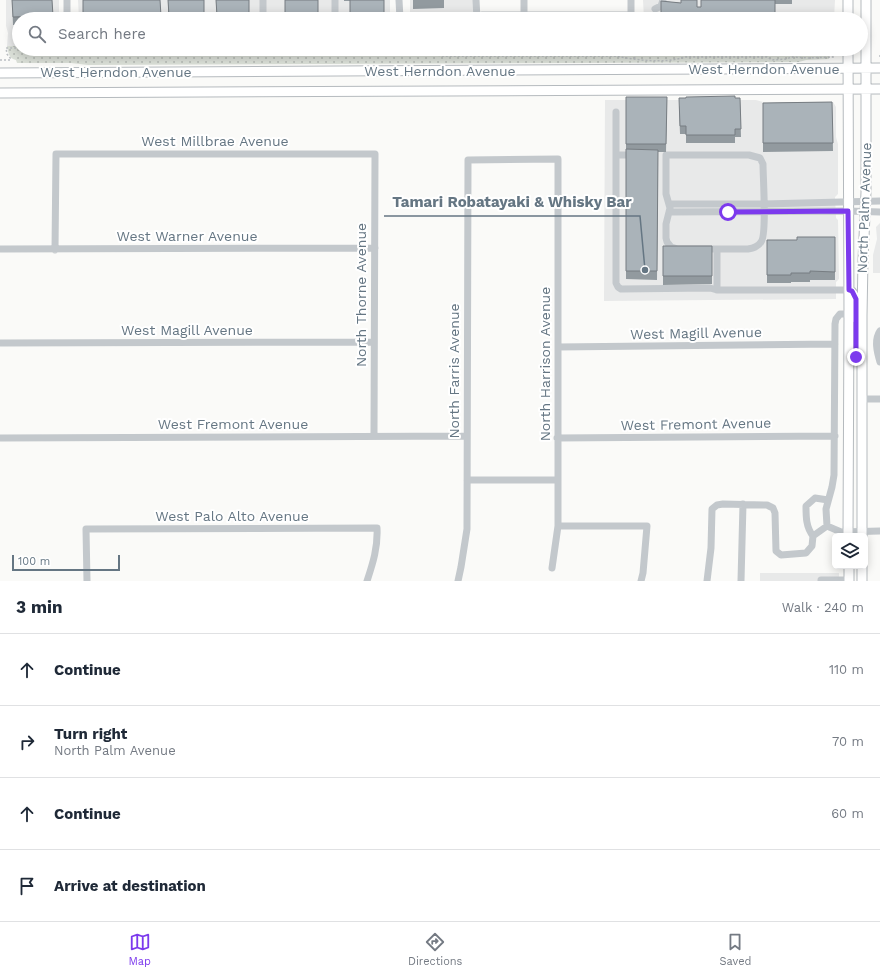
<!DOCTYPE html>
<html lang="en">
<head>
<meta charset="utf-8">
<style>
	body { margin:0; font-family:"Work Sans",sans-serif; background:#f6f6f7; color:#1f2937 }
	.controls { position:absolute; right:12px; bottom:12px; display:grid; overflow:hidden; border-radius:6px; box-shadow:0 2px 10px #0003 }
	.controls button { width:36px; height:36px; display:grid; place-items:center; padding:0; border:0; border-bottom:1px solid #e0e1e3; background:#fff; color:#1f2937; font:20px sans-serif }
	.scale { position:absolute; left:12px; bottom:10px; width:108px; box-sizing:border-box; padding-left:4px; border:2px solid #657683; border-top:0; font-size:11px; line-height:14px; white-space:nowrap; color:#657683; -webkit-text-stroke:3px #fff; paint-order:stroke }
	.stop { position:absolute; width:12px; height:12px; margin:-9px; border:3px solid #7c3aed; border-radius:50%; background:#fff }
	.stop.end { background:#7c3aed; border-color:#fff; box-shadow:0 1px 4px #0008 }
	.list { margin:0; padding:0; list-style:none }
	h2 { display:flex; justify-content:space-between; align-items:center; height:52px; margin:0; padding:0 16px; font-size:17px }
	h2 small { font-size:13px; font-weight:400; color:#747a83 }
	.list li { display:grid; grid-template-columns:26px 1fr auto; gap:12px; align-items:center; box-sizing:border-box; height:72px; padding:0 16px; border-top:1px solid #e0e1e3 }
	.list b { display:block; font-size:15px; white-space:nowrap }
	.list p { margin:0; font-size:13px; white-space:nowrap; color:#747a83 }
	.list em { font-size:13px; font-style:normal; color:#747a83 }
	.icon { flex:none; width:22px; height:22px; fill:none; stroke:currentColor; stroke-width:2; stroke-linecap:round; stroke-linejoin:round }
	.map { position:relative; flex:none; width:880px; height:581px; overflow:hidden }
	.search { position:absolute; background:#fff; box-shadow:0 2px 10px #0003; left:12px; right:12px; top:12px; height:44px; display:flex; align-items:center; gap:10px; box-sizing:border-box; padding:0 14px; border-radius:22px; color:#747a83; font-size:15px }
	.sheet { height:340px; background:#fff }
	nav { display:flex; justify-content:space-around; align-items:center; box-sizing:border-box; height:56px; border-top:1px solid #e0e1e3; background:#fff; font-size:11px; color:#747a83 }
	nav a { display:grid; justify-items:center; gap:2px }
	nav .on { color:#7c3aed }
	.map>svg:first-child { display:block }
	.built { fill:#e8e9e9 }
	.park { fill:url(#park-dots) }
	.lines { fill:none; stroke-linecap:round; stroke-linejoin:round }
	.major-casing { stroke:#b5babe; stroke-width:11 }
	.path { stroke:#bbbfc2; stroke-width:1.5; stroke-dasharray:2 2; stroke-linecap:butt }
	.minor { stroke:#c3c8cc; stroke-width:7 }
	.major { stroke:#fff; stroke-width:9 }
	.wall { fill:#929a9f }
	.shaded-wall { fill:#777d82 }
	.building { fill:#aab3b9; stroke:#777d82 }
	.route { stroke:#7c3aed; stroke-width:5 }
	.labels { text-anchor:middle; dominant-baseline:central; stroke-width:4; stroke-linejoin:round; paint-order:stroke }
	.street-label { font-size:14px; fill:#657683; stroke:#fff }
	.leader { fill:none; stroke:#657683; stroke-width:1.5 }
	.callout-dot { fill:#657683; stroke:#fff; stroke-width:1.5 }
	.callout-label { font-size:15px; text-anchor:middle; font-weight:bold; fill:#657683; stroke:#fff; stroke-width:4; stroke-linejoin:round; paint-order:stroke }
</style>
</head>
<body>
<div class="map">
<svg width="880" height="581" viewBox="0 0 880 581">
	<defs>
		<pattern id="park-dots" width="8" height="8" patternUnits="userSpaceOnUse"><rect width="8" height="8" fill="#dadfd7"/><path d="M2 2h.1M6 6h.1" fill="none" stroke="#b4b9b4" stroke-width="1.8" stroke-linecap="round"/></pattern>
	</defs>
	<rect width="100%" height="100%" fill="#fafaf8"/>
	<path class="built" d="M6,0H59V19H19V46H7L8,33L6,26Z
		M78,0H390V19H79Z
		M410,0H474V19H410Z
		M643,0H835L834,19H644Z
		M644,49H833L830,55L644,56Z
		M605,100H756L767,103L833,102L836,107V137L838,144V194L835,197L836,218L838,220L839,279L836,282V299L604,301Z
		M880,223V273H873V255L877,239L876,227Z
		M760,573H839V581H760Z"/>
	<path class="park" d="M7,46H19V49H644L645,56L830,55L829,59L806,60L799,62L88,65L71,63H17L16,60C9,59 8,52 7,46Z"/>
	<g class="lines">
		<g class="major-casing">
			<path id="major" d="M848,0V19
				M848,49L849,314L848,536
				M0,73L880,68
				M0,93L880,89
				M849,290C858,295 856,309 856,318
				M862,536V316L863,260L866,192V0
				M849,566V581
				M862,581V566"/>
		</g>
		<path class="path" d="M419,49L431,54L443,56H615C637,60 663,64 685,57H767L772,60L787,59L791,57L808,58L834,57
			M633,49L635,59
			M879,56H880
			M0,60H10L11,59L7,54L6,48H19"/>
		<path class="minor" d="M67,0V19
			M263,0V19
			M335,0V19
			M399,0L400,19
			M476,0L477,19
			M524,0V19
			M631,0V19
			M655,9L661,6L663,0
			M482,15H631
			M616,112V283L618,287L621,289L710,288L717,290H849
			M616,155H636
			M666,155H749L760,158L763,164C763,177 767,235 761,242C758,247 753,248 748,249H678L671,247L667,242L666,238V224L670,208L666,194Z
			M670,204H764L880,201
			M669,212L848,211L880,212
			M0,249L375,248
			M55,250L56,154H375L374,436
			M717,290V249
			M849,314H840L836,319L835,324L834,475L832,487L826,509L827,526L841,532L880,531
			M880,331C874,340 877,352 880,362
			M0,343L374,342
			M558,347L835,344
			M862,399H880
			M0,438L467,436
			M557,438L835,436
			M467,480H558
			M558,526H647L643,573L641,581
			M827,526L813,536C806,527 806,517 806,506L815,498L828,500
			M87,581L86,529L377,528C378,547 373,563 367,581
			M458,581L461,567L467,529L468,160L558,159V526L552,568
			M707,581L711,548L712,509L717,505L723,504L767,505L773,508L775,513L776,551L781,555L806,553L812,546L813,536
			M741,581L743,504
			M821,581V580H849"/>
		<use href="#major" class="major"/>
	</g>
	<path class="wall" d="M12,0H52L53,19H19V25H13Z
		M83,0H160L161,19H83Z
		M168,0H204V19H168Z
		M216,0H249V19H217Z
		M285,0H318V19H285Z
		M344,0H384V19H350V1H344Z
		M413,0H444V8L413,9Z
		M681,0H697V7H701V0H792V4H775V19H661V1L681,3Z
		M626,97H667L666,152H658L657,280L626,279Z
		M686,98H740L741,137H735V143H686V134H680L679,107Z
		M832,102L833,151L763,152V103Z
		M835,237V280H810V282H791V283H767V240H797Z
		M663,246H712V284L663,285Z"/>
	<path class="shaded-wall" d="M101,16V19H97V17Z"/>
	<path class="building" d="M12,0H52L53,16L13,17Z
		M83,0H160L161,16H142V13H135L136,15L110,16V13H101V16L97,17L83,15Z
		M168,0H204V16H169Z
		M216,0H249V17L217,16Z
		M285,0H318V17H285Z
		M350,0H384V15H350Z
		M681,0H697V7H701V0H775V19H661V1L681,3Z
		M735,96V98H740L741,129H735V135H686V126H680L679,98H686V97Z
		M626,97H667L666,144H626Z
		M832,102L833,143H763V103Z
		M626,149L658,150L657,271H626Z
		M797,237H835V272L810,271V273H791V275H767V240H797Z
		M663,246H712V276H663Z"/>
	<g class="lines">
		<path class="route" d="M728,212L848,211L849,290L852,291L856,299V357"/>
	</g>
	<g class="labels">
		<g class="street-label">
			<text x="764" y="69">West Herndon Avenue</text>
			<text x="440" y="71">West Herndon Avenue</text>
			<text x="116" y="72">West Herndon Avenue</text>
			<text x="215" y="141">West Millbrae Avenue</text>
			<text transform="translate(864 208) rotate(-88)">North Palm Avenue</text>
			<text x="187" y="236">West Warner Avenue</text>
			<text transform="translate(361 295) rotate(-90)">North Thorne Avenue</text>
			<text x="187" y="330">West Magill Avenue</text>
			<text transform="translate(696 333) rotate(-1)">West Magill Avenue</text>
			<text transform="translate(545 364) rotate(-90)">North Harrison Avenue</text>
			<text transform="translate(454 371) rotate(-90)">North Farris Avenue</text>
			<text x="233" y="424">West Fremont Avenue</text>
			<text transform="translate(696 424) rotate(-1)">West Fremont Avenue</text>
			<text x="232" y="516">West Palo Alto Avenue</text>
		</g>
	</g>
	<path class="leader" d="M645 270L640 216H384"/>
	<circle class="callout-dot" cx="645" cy="270" r="4"/>
	<g class="callout-label">
		<text x="512" y="207">Tamari Robatayaki &amp; Whisky Bar</text>
	</g>
</svg>
<div class="controls">
<button><svg class="icon" aria-label="layers" viewBox="0 0 24 24"><path d="M12 4l9 5-9 5-9-5zM3 14l9 5 9-5"/></svg></button>
</div>
<div class="scale">100 m</div>
<div class="stop" style="left:728px;top:212px"></div>
<div class="stop end" style="left:856px;top:357px"></div>
<div class="search"><svg class="icon" aria-label="search" viewBox="0 0 24 24"><circle cx="10" cy="10" r="6"/><path d="M15 15l6 6"/></svg>Search here</div>
</div>
<section class="sheet">
<h2>3 min<small>Walk · 240 m</small></h2>
<ul class="list">
<li><svg class="icon" aria-label="ahead" viewBox="0 0 24 24"><path d="M12 20V5M6 11l6-6 6 6"/></svg><div><b>Continue</b></div><em>110 m</em></li>
<li><svg class="icon" aria-label="right" viewBox="0 0 24 24"><path d="M7 20v-9h11M14 6l5 5-5 5"/></svg><div><b>Turn right</b><p>North Palm Avenue</p></div><em>70 m</em></li>
<li><svg class="icon" aria-label="ahead" viewBox="0 0 24 24"><path d="M12 20V5M6 11l6-6 6 6"/></svg><div><b>Continue</b></div><em>60 m</em></li>
<li><svg class="icon" aria-label="arrive" viewBox="0 0 24 24"><path d="M6 21V4h12l-3 4 3 4H6"/></svg><div><b>Arrive at destination</b></div></li>
</ul>
</section>
<nav>
<a class="on"><svg class="icon" aria-label="map" viewBox="0 0 24 24"><path d="M3 6l6-2 6 2 6-2v14l-6 2-6-2-6 2zM9 4v14M15 6v14"/></svg>Map</a>
<a><svg class="icon" aria-label="directions" viewBox="0 0 24 24"><path d="M12 3l9 9-9 9-9-9zM9 14v-3h6M13 9l2 2-2 2"/></svg>Directions</a>
<a><svg class="icon" aria-label="saved" viewBox="0 0 24 24"><path d="M7 4h10v16l-5-4-5 4z"/></svg>Saved</a>
</nav>
</body>
</html>
